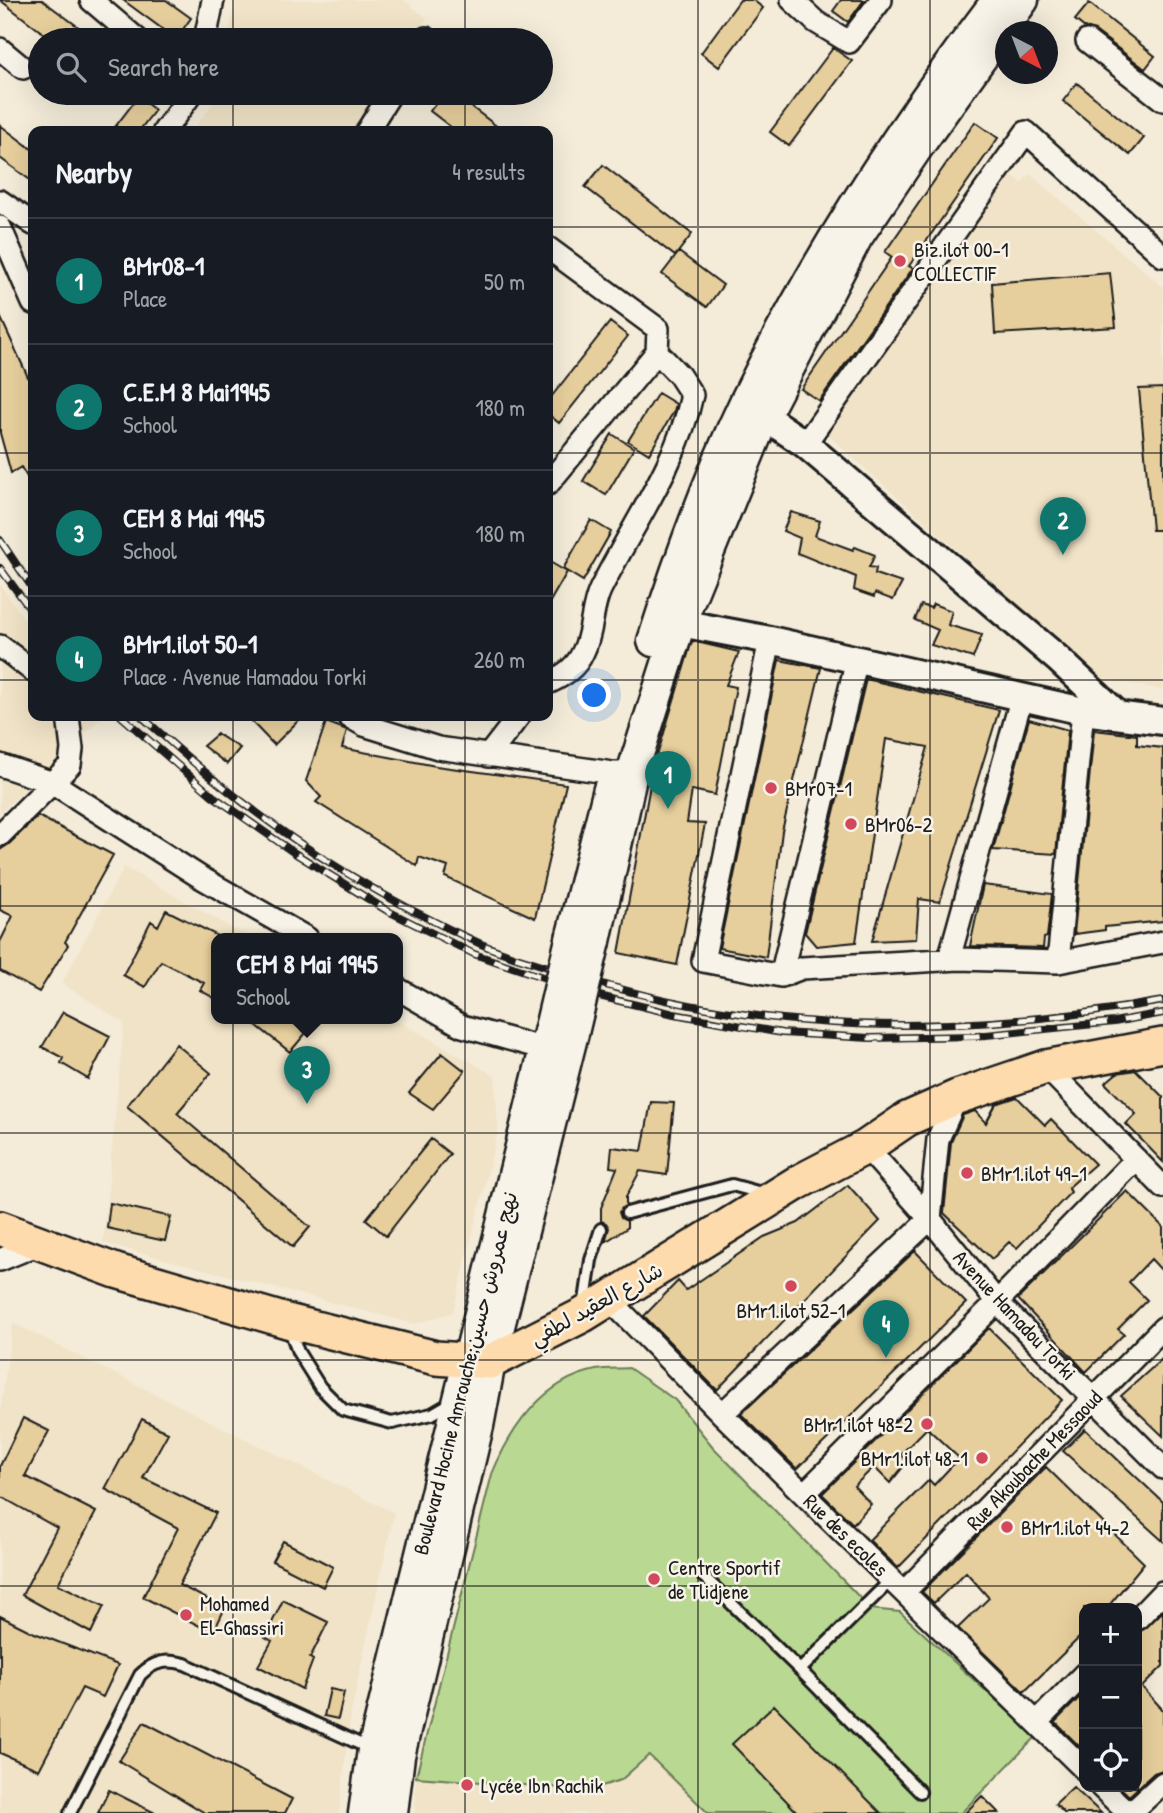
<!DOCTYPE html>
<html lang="en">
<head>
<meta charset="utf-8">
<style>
	body { margin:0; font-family:"Patrick Hand","Playpen Sans Arabic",sans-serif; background:#20242c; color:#f1f3f6 }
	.controls { position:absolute; right:21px; bottom:21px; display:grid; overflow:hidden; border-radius:14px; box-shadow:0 7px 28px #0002 }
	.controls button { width:63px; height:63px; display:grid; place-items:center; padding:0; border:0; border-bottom:2px solid #363941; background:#171b24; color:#f1f3f6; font:35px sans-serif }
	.compass { position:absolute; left:995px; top:21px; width:63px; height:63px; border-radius:50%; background:#171b24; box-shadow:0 7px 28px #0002; rotate:138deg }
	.you { position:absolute; left:595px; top:696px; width:24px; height:24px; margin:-18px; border:5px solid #fff; border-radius:50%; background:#1a73e8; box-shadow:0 0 0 10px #1a73e833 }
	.badge { display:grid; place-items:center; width:46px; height:46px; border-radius:50%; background:#0f766e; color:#fff; font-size:23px; font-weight:700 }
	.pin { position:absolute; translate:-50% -58px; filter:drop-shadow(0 2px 4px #0008) }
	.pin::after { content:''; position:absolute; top:37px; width:24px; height:21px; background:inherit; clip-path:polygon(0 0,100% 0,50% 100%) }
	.popup { position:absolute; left:211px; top:933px; width:192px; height:91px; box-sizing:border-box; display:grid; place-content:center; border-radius:14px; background:#171b24; filter:drop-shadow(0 2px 5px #0005); font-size:23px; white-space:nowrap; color:#9ea1a6 }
	.popup b { font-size:26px; color:#f1f3f6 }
	.popup::after { content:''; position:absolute; left:50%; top:100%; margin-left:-14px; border:14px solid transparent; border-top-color:#171b24 }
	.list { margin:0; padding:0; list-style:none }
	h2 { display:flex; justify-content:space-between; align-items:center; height:91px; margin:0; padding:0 28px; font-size:30px }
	h2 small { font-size:23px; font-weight:400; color:#9ea1a6 }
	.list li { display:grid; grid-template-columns:46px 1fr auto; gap:21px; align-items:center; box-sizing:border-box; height:126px; padding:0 28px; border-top:2px solid #363941 }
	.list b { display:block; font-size:26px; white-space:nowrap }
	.list p { margin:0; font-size:23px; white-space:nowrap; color:#9ea1a6 }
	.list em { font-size:23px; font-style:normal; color:#9ea1a6 }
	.icon { flex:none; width:38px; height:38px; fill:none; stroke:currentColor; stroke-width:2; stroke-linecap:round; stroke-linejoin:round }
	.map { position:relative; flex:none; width:1163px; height:1813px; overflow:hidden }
	.search { position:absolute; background:#171b24; box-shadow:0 7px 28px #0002; left:28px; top:28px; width:525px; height:77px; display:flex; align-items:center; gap:18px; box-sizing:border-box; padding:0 24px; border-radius:38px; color:#9ea1a6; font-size:26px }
	.panel { position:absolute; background:#171b24; box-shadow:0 7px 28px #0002; left:28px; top:126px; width:525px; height:595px; border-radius:14px }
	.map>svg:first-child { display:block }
	.built { fill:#f0e3c7 }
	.green { fill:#b9d992; stroke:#6a7a57; stroke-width:2 }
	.building { fill:#e7cf9d; stroke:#1c1c1c; stroke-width:2 }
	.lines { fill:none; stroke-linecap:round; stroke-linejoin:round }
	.service-casing { stroke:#1c1c1c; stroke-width:16 }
	.minor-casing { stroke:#1c1c1c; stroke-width:26 }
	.tertiary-casing { stroke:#1c1c1c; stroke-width:32 }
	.secondary-casing { stroke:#1c1c1c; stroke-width:35 }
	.primary-casing { stroke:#1c1c1c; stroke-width:38 }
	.service { stroke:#f7f3e8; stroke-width:10 }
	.minor { stroke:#f7f3e8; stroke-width:21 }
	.tertiary { stroke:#f7f3e8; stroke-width:26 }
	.secondary { stroke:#f7f3e8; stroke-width:30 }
	.primary { stroke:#fedbac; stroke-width:33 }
	.rail-casing { stroke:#1c1c1c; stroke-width:8 }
	.rail { stroke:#f7f3e8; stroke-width:5; stroke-dasharray:16; stroke-linecap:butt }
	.secondary-bridge-casing { stroke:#1c1c1c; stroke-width:35; stroke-linecap:butt }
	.secondary-bridge { stroke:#f7f3e8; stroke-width:30 }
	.grid { fill:none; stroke:#1c1c1c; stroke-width:2; stroke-opacity:0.55 }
	.poi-dot { fill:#d1495b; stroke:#f7f3e8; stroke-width:2.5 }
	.labels { text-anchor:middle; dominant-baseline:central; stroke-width:5; stroke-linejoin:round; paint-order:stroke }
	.poi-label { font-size:21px; fill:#1c1c1c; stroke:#f7f3e8; text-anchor:start }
	.street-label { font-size:21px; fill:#1c1c1c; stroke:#f7f3e8 }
</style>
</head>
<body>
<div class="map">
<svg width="1163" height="1813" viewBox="0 0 1163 1813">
	<rect width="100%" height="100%" fill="#f4ecd9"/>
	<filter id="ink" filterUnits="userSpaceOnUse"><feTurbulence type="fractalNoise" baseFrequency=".0143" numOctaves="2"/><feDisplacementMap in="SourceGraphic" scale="14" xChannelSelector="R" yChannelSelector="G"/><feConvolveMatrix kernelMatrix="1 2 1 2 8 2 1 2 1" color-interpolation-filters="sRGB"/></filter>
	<g filter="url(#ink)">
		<path class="built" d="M236,0H403L427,18L414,40H227Z
			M215,93H382L359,131H192L212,105Z
			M1010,173L1022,183L1030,174L1163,287V690L1102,679L822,430Z
			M0,584L33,632V716L102,717L0,813Z
			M124,867L250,938H216V1018H393L495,1076L498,1131L453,1312L415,1324L103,1243L124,1023L62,983Z
			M13,1323L394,1513L350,1717L339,1813H0V1412Z
			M649,1755L707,1813H415L416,1777L589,1790L621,1780Z"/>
		<path class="green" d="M629,1368L675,1400L713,1447L871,1609L900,1612L1036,1737L961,1813H708L649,1755L621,1780L589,1790L416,1777L492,1474C511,1427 544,1380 596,1370C607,1368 619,1369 629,1368Z"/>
		<path class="building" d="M0,0H42L96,40H52Z
			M123,0H166L191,18L176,39Z
			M740,0H753L763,8L719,67L701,53Z
			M841,0H864L848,22L833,11Z
			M1089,3L1155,56L1145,69L1095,31L1085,28L1075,20Z
			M833,48L852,61L789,146L770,132Z
			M1077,83L1144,138L1130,155L1063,101Z
			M444,93H453L503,131H456L430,111Z
			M138,97L155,110L139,131H112Z
			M975,122L998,138L909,266L913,268L819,401L801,389L892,257L885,252Z
			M0,125L33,150V182L0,158Z
			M603,165L692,234L675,256L585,187Z
			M679,252L723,285L707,307L662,274Z
			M1110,273L1116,327L995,334L992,283Z
			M0,316L33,388V487L21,467L11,473L0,433Z
			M610,322L628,336L559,423L548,414V401Z
			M1163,388V530H1152L1139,389Z
			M658,393L676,404L674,411L649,454L628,441Z
			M612,434L634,448L606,495L583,481Z
			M791,512L820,521L815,536L853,550L855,547L875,555L869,567L876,568L875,574L902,583L893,600L875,593L874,597L854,590L856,577L797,553L800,538L783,531Z
			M591,520L611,532L583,581L563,569Z
			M548,561L567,572L548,605Z
			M933,604L952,611L948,625L982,635L973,658L931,645L938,630L915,620L921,605L931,608Z
			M692,641L739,652L726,685L736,687L715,795L692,790L687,823L705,824L677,965L619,953L653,769Z
			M779,660L821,668L782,831L766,957L719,948Z
			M866,679L999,710L940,902L919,899L916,939L872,941L928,747L886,739L856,942L816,946L805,933Z
			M246,716H303L274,745Z
			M1029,719L1068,730L1056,854L993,850Z
			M326,722L347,730L342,748L436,766L566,784L535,918L445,877L448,867L419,857L417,866L316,802L321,797L306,781Z
			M1094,730L1137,735V745L1163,748V921L1105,927V930L1074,934Z
			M217,734L240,748L227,764L203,746Z
			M38,816L113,855L65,942L68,945L39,992L0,971V942L13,916L0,910V850L9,844Z
			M983,885L1052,894L1047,937L1044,938L1043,948L970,946Z
			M166,910L216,935V999L200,990L204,983L161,961L145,987L123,975L151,921L158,926Z
			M63,1012L110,1036L88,1079L61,1063L63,1058L42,1047Z
			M247,1018H287L306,1033L290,1052Z
			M176,1044L211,1073L177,1113L310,1227L293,1247L127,1106Z
			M442,1053L465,1071L433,1109L409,1093Z
			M1136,1070L1163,1097V1162L1126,1124L1136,1114L1105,1083L1117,1073Z
			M1017,1097L1045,1125L1051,1119L1095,1164L1068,1188L1071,1192L1017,1248L1009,1242L992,1259L944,1213L951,1142L963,1115L975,1111L986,1123L996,1104Z
			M651,1102L674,1103L667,1175L640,1171L626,1197V1205L619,1212L621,1218L627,1221V1228L605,1242L609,1228L606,1223L601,1221V1208L617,1168L610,1167L612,1147L642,1151Z
			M431,1139L450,1154L386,1236L366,1219Z
			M848,1185L880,1221L717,1390L644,1316L678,1281L686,1290L764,1237L798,1223Z
			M1127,1191L1163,1227V1272L1151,1259L1129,1282L1147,1300L1118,1329L1124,1334L1086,1372L1018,1299Z
			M110,1203L171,1217L165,1241L107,1228Z
			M915,1251L966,1303L797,1469L741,1414Z
			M989,1328L1062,1400L898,1568L869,1540L929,1480L934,1485L959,1458L927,1428L900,1455L908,1461L890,1483L874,1467L854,1486L871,1504L853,1524L822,1494Z
			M1163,1358V1436L1121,1396Z
			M23,1418L49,1431L25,1476L96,1512L58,1584L104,1606L91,1633L22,1595L57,1528L0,1496V1466Z
			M142,1419L168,1433L143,1478L216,1513L179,1585L225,1608L213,1633L143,1597L178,1528L105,1489Z
			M1085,1429L1163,1502V1541L1063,1451Z
			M1046,1467L1144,1563L1107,1608H1084V1633L1024,1692L958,1628L989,1598L966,1572L934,1603L922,1592Z
			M283,1541L333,1567L323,1587L272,1561Z
			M283,1600L328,1622L310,1658L313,1660L302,1689L258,1666L272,1641L265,1637Z
			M1163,1611V1666L1142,1687L1163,1710V1770L1154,1773L1129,1796L1120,1787H1137V1633L1146,1628Z
			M0,1616L32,1632L118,1665L103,1697L82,1688L39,1770L0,1753Z
			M330,1689L344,1692L338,1719L324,1716Z
			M1084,1693V1751L1055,1722Z
			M774,1705L881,1813H798L732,1744Z
			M144,1722L292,1799L285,1813H205L119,1761Z
			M1073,1787L1101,1813H1064L1055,1804Z
			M109,1790L155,1813H98Z
			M982,1796L999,1813H965Z"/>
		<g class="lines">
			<g class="service-casing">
				<path id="service" d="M627,1213L732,1185L765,1194
					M584,1308L591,1260L601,1229
					M289,1327L298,1352L320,1387L343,1410L392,1423L432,1414L451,1403
					M702,1575L800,1670L920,1792
					M800,1670L891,1580
					M70,1813L140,1675C154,1661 167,1659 185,1664L373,1750"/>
			</g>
			<g class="minor-casing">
				<path id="minor" d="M91,0L138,40
					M792,0L816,22L849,42L881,0
					M205,40L213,0
					M424,40L426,38
					M1087,41L1163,100
					M0,49L23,68
					M164,131L192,93
					M367,131L391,93
					M0,201L33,224
					M0,227L33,303
					M548,248L658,329L657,352L548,484
					M805,444L1026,132L1163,256
					M770,640L703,961L781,976L802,968L959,959L1058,962L1163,942
					M0,646L33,671
					M548,683C563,676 576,668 583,652C593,633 591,609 600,590C631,527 678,463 692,395L679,375L657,352
					M348,716L364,725L438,748L613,773H632
					M488,756L519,716
					M0,765L53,783L200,877L307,938
					M0,835L70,765L72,749L68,716
					M949,959L1022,696
					M1058,962L1083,711
					M781,976L857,659
					M398,989L462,1026L545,1049
					M1046,1067L1163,1187
					M866,1147L930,1219L997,1302L1163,1468
					M0,1260L39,1244
					M609,1299L722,1414L1084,1769
					M722,1414L930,1219L938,1139L957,1097
					M804,1494L997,1302L1136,1159
					M904,1592L1163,1328
					M1137,1619L1163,1592
					M1037,1722L1084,1674
					M1101,1787L1128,1813
					M1130,1813L1163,1783"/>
			</g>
			<g class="tertiary-casing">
				<path id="tertiary" d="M749,406L805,444L1058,659L1118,715
					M680,623L770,640L1083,711L1163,721"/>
			</g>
			<g class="secondary-casing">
				<path id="secondary" d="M653,641C679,560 708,479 745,402C813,262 899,130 993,6
					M572,935L609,789
					M595,941L632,773L680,623L764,416L857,237L919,145L1023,0
					M364,1813L373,1750L551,1024
					M392,1813L399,1756L478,1426L490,1362L573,1033"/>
			</g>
			<g class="primary-casing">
				<path id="primary" d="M0,1228L116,1271L287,1321L436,1358L490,1362L583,1315L797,1183L866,1147L907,1119L957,1097L1046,1067L1163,1045"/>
			</g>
			<use href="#service" class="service"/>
			<use href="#minor" class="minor"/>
			<use href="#tertiary" class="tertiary"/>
			<use href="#secondary" class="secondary"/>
			<use href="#primary" class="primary"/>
			<g class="rail-casing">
				<path id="rail" d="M0,540L33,589
					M0,568L33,613
					M121,716L213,796L293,852L386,910L474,954L599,996L674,1014L782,1033L870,1038L976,1036L1114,1022L1163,1013
					M141,716C167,739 193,763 221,785C296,846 392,904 481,944C506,955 534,962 560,971C758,1037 958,1037 1163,1001"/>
			</g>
			<use href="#rail" class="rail"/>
			<g class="secondary-bridge-casing">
				<path id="secondary-bridge" d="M551,1024L572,935
					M573,1033L595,941"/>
			</g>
			<use href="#secondary-bridge" class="secondary-bridge"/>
		</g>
	</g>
	<path class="grid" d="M233,0V40M465,0V40M698,0V1813M930,0V1813M233,93V131M465,93V131M0,227H33M548,227H1163M0,453H33M548,453H1163M0,680H33M548,680H1163M233,716V1813M465,716V1813M0,906H1163M0,1133H1163M0,1360H1163M0,1586H1163"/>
	<g class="poi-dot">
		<circle cx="900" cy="261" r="7"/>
		<circle cx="771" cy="788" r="7"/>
		<circle cx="851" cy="824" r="7"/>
		<circle cx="967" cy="1173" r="7"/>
		<circle cx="791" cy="1286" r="7"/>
		<circle cx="927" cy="1424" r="7"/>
		<circle cx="982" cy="1458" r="7"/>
		<circle cx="1007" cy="1527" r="7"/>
		<circle cx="654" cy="1579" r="7"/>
		<circle cx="186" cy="1615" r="7"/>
		<circle cx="467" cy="1785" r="7"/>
	</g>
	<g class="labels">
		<g class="poi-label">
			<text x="914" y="249">Biz.ilot 00-1<tspan x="914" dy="24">COLLECTIF</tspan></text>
			<text x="785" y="788">BMr07-1</text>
			<text x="865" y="824">BMr06-2</text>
			<text x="981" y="1173">BMr1.ilot 49-1</text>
			<text x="791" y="1310" text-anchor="middle">BMr1.ilot 52-1</text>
			<text x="913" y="1424" text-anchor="end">BMr1.ilot 48-2</text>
			<text x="968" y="1458" text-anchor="end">BMr1.ilot 48-1</text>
			<text x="1021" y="1527">BMr1.ilot 44-2</text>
			<text x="668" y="1567">Centre Sportif<tspan x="668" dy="24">de Tlidjene</tspan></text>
			<text x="200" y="1603">Mohamed<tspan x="200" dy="24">El-Ghassiri</tspan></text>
			<text x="481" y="1785">Lycée Ibn Rachik</text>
		</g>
		<g class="street-label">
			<text transform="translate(596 1304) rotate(-29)">شارع العقيد لطفي</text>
			<text transform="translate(1015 1315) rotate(47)">Avenue Hamadou Torki</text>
			<text transform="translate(465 1373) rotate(-76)">Boulevard Hocine Amrouche;نهج عمروش حسين</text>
			<text transform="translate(1034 1460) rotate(-46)">Rue Akoubache Messaoud</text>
			<text transform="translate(846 1535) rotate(44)">Rue des ecoles</text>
		</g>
	</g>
</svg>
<div class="controls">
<button>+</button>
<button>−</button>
<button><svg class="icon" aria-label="locate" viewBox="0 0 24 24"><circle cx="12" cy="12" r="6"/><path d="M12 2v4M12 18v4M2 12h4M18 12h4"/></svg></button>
</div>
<svg class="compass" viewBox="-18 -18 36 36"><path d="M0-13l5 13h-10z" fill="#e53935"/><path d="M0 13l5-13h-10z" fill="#9ea1a6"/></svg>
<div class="you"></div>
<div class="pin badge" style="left:668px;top:809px">1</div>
<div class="pin badge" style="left:1063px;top:555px">2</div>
<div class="pin badge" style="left:307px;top:1104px">3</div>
<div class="popup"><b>CEM 8 Mai 1945</b>School</div>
<div class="pin badge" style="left:886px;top:1358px">4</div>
<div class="search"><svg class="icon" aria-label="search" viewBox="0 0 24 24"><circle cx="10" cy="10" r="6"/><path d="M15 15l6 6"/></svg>Search here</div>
<section class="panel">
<h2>Nearby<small>4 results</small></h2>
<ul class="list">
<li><span class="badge">1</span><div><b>BMr08-1</b><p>Place</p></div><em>50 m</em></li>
<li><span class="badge">2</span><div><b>C.E.M 8 Mai1945</b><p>School</p></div><em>180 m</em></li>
<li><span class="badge">3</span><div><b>CEM 8 Mai 1945</b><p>School</p></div><em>180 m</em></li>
<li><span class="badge">4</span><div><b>BMr1.ilot 50-1</b><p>Place · Avenue Hamadou Torki</p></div><em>260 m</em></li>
</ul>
</section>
</div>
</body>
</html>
